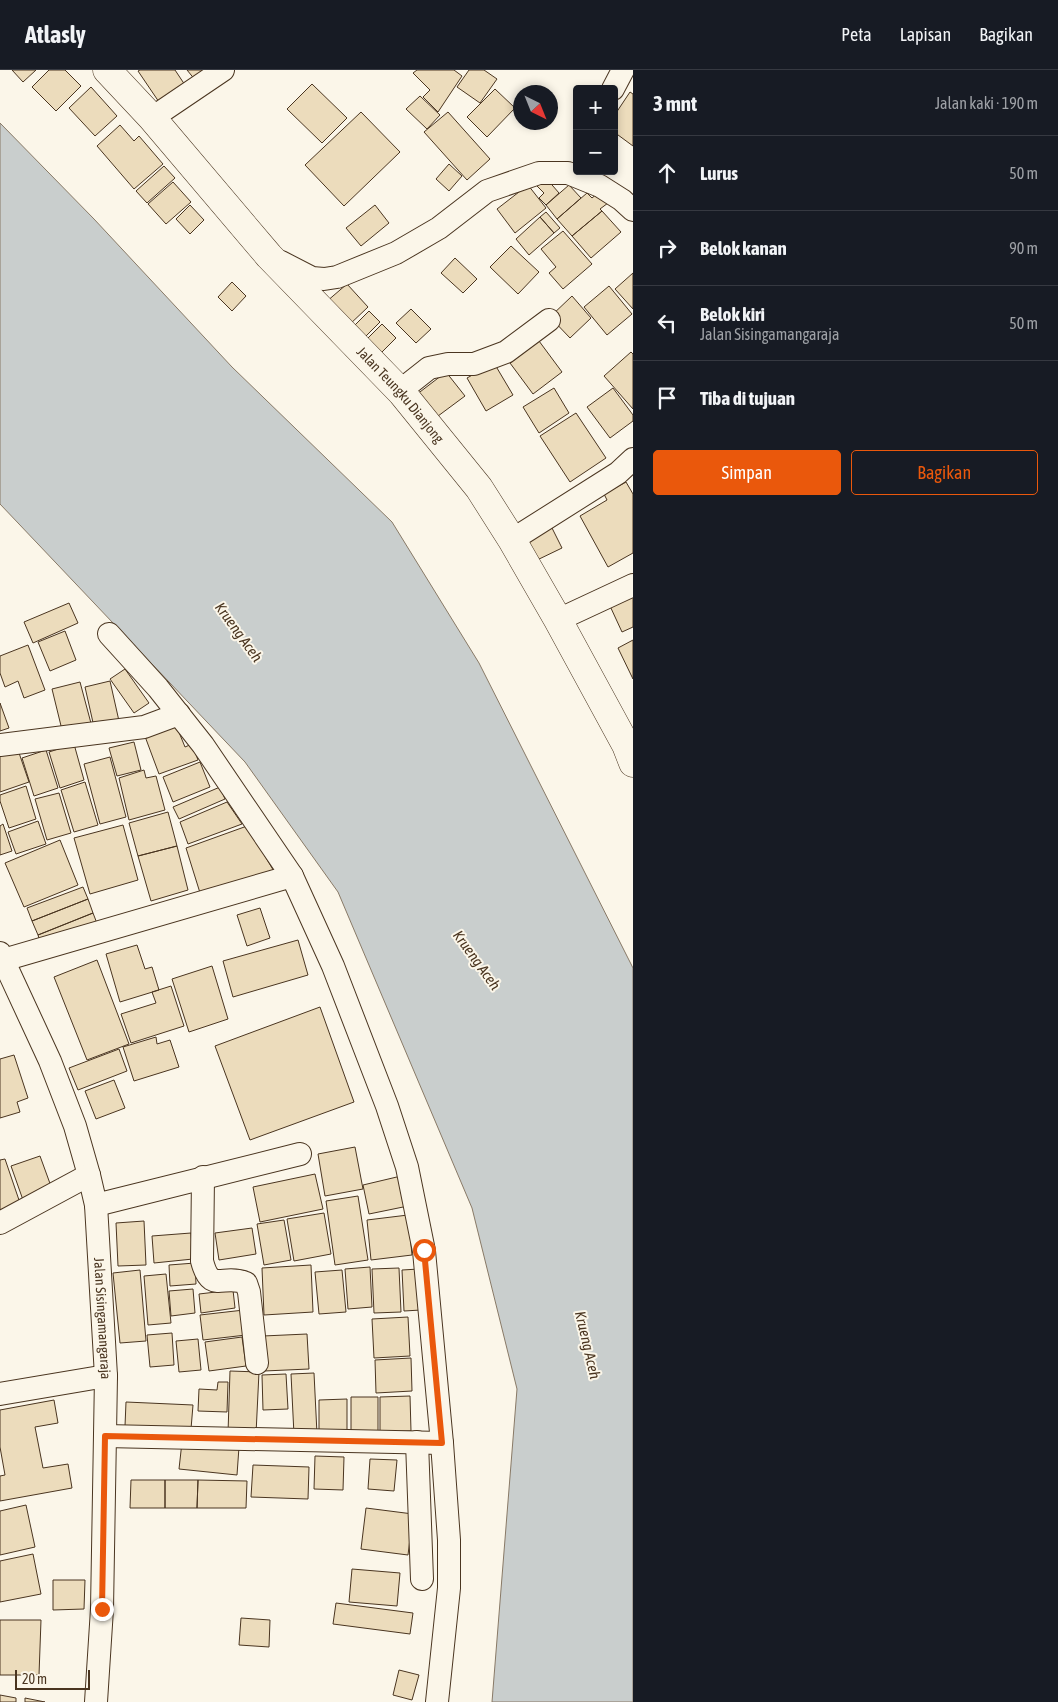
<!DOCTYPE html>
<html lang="id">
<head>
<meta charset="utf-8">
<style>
	body { margin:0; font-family:"Asap Condensed",sans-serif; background:#20242c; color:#f1f3f6 }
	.controls { position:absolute; right:15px; top:15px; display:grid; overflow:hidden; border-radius:5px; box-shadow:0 2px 8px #0003 }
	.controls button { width:45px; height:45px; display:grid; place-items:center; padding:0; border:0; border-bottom:1px solid #363941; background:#171b24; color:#f1f3f6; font:25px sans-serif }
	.compass { position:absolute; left:513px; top:15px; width:45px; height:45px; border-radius:50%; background:#171b24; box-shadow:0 2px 8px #0003; rotate:137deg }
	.scale { position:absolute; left:15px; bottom:12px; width:75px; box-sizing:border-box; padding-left:5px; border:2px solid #4a3520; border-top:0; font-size:14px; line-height:18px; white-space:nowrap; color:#4a3520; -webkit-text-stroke:4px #fbf6e9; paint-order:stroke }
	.stop { position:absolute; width:15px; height:15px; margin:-11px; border:4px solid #ea580c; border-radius:50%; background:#fff }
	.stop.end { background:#ea580c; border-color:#fff; box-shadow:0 1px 5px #0008 }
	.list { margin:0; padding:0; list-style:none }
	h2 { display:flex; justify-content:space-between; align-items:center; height:65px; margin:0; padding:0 20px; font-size:21px }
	h2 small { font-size:16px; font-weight:400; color:#9ea1a6 }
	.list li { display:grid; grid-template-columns:32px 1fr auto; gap:15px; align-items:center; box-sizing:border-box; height:75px; padding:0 20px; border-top:1px solid #363941 }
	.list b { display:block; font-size:19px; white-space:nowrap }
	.list p { margin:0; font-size:16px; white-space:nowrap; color:#9ea1a6 }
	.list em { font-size:16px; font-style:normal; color:#9ea1a6 }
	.actions { display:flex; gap:10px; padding:15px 20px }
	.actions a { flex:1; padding:11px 0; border:1px solid #ea580c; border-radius:5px; text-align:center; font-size:18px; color:#ea580c }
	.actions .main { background:#ea580c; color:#fff }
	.icon { flex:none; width:28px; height:28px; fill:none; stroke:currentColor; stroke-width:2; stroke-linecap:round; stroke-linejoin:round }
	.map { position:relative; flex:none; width:633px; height:1632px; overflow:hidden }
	header { display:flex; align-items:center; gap:30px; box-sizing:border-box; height:70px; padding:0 25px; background:#171b24; border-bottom:1px solid #363941 }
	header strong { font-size:24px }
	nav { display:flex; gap:28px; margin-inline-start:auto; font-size:18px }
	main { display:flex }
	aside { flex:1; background:#171b24 }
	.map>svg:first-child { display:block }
	.water { fill:#c9cecd; stroke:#887966 }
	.building { fill:#ecdcbc; stroke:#4a3520 }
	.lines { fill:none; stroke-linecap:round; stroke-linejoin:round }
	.minor-casing { stroke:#4a3520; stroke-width:24 }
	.tertiary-casing { stroke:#4a3520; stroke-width:29 }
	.minor { stroke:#fbf6e9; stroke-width:22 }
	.tertiary { stroke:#fbf6e9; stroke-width:28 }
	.route { stroke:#ea580c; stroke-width:6 }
	.labels { text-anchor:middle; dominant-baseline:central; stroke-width:4; stroke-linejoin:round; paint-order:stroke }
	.street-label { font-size:14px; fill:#4a3520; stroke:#fbf6e9 }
	.water-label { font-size:15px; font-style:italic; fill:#4a3520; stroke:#fbf6e9 }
</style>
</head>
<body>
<header>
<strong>Atlasly</strong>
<nav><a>Peta</a><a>Lapisan</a><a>Bagikan</a></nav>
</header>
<main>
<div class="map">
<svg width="633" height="1632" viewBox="0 0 633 1632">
	<rect width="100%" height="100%" fill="#fbf6e9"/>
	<path class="water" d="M0,53L94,149L232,297L392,452L479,593L633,898V1632H492L517,1319L472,1138L338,822L245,692L0,434Z"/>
	<path class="building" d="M12,0H36L23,12Z
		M49,0H65L81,16L56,41L32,17Z
		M140,0H175L185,15L159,32L138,1Z
		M187,0H209L196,11Z
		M417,0H454L462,6L438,42L423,27L430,20L413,3Z
		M469,0H484L497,9L480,33L457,17Z
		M312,14L347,48L322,73L287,39Z
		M91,17L117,46L95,66L69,38Z
		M495,19L515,38L487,67L467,47Z
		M630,22L633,24V76L614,62V46Z
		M420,26L440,45L427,59L406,39Z
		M361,42L400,82L344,136L305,95Z
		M448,42L490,89L467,110L424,62Z
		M120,55L134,71L139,66L163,94L134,119L97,76Z
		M449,94L462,106L449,121L436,109Z
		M164,96L175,108L147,133L136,121Z
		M546,108L559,123L546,135L539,128L544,123L537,116Z
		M173,112L191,132L166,154L148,134Z
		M528,115L546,138L515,163L497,139Z
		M569,115L581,128L557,149L546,135Z
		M599,122L608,133L600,139L602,141L572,166L557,149L587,123L592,128Z
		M190,135L204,150L190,164L176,149Z
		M375,135L389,153L361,176L346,158Z
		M602,141L621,162L591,188L572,166Z
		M546,142L560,158L554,163L540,147Z
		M540,147L554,163L529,185L516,169Z
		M563,161L592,194L563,219L549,203L556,197L541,179Z
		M511,176L539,202L518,224L490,197Z
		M455,188L477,209L463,223L441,203Z
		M633,203V239L615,219Z
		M232,212L246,226L232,241L218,227Z
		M347,214L368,237L348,256L326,232Z
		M609,216L632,244L607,265L584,237Z
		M572,226L591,248L570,268L550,247Z
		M411,239L431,259L416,273L396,253Z
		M369,241L380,252L362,270L351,259Z
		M382,254L396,268L378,286L364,272Z
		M539,271L562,302L533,324L510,293Z
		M631,282L633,284V339L604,306Z
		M494,293L513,325L486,341L467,308Z
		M446,302L465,326L434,349L416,325Z
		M554,318L569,343L539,363L523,337Z
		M613,318L633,345V351L610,368L587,337Z
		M576,343L606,388L570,412L540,366Z
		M626,412L633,424V483L608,497L580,446L607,430L604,424Z
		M552,458L562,478L535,491L525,470Z
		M633,525V557L622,562L610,536Z
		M69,533L78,553L33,573L24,552Z
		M65,561L76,590L50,601L38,572Z
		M633,570V609L618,578Z
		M28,575L45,620L24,628L18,611L5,617L0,603V586Z
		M125,599L149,633L134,643L110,609Z
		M110,611L119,651L94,657L85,617Z
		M80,612L92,657L63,664L52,619Z
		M0,633L9,658L0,661Z
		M174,650L185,677L192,674L198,690L159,704L143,661Z
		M134,672L141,700L117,706L109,678Z
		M74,674L84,710L60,718L49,682Z
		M18,680L29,712L0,722V686Z
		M46,680L58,718L34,726L22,688Z
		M110,687L126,747L100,754L84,694Z
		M200,692L210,717L173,732L163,707Z
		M144,700L146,708L156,706L165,740L129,750L119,708Z
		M85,712L98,755L74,762L61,720Z
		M26,716L36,749L9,758L0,731V725Z
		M220,717L225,729L179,749L173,737Z
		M59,723L71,763L47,770L35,729Z
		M227,732L242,754L188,774L180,752Z
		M168,742L177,776L138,786L129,753Z
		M38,751L46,774L16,784L8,762Z
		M3,754L12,781L0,785V756Z
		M123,755L138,810L90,824L74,768Z
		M247,756L275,803L201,826L186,778Z
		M60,770L78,815L24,837L5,793Z
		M177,776L188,820L151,831L138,786Z
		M83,817L88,829L32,851L27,838Z
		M88,829L93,843L38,865L32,851Z
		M260,838L270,868L247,876L237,845Z
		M93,843L98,856L42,878L38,865Z
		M298,870L308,905L233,927L223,891Z
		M137,875L145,899L152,897L159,920L120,932L106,884Z
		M97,890L129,974L87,990L54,907Z
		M212,896L228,949L189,962L172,909Z
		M171,916L184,956L131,973L121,944L156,933L152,922Z
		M320,937L354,1032L250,1070L215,976Z
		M156,967L157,974L170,970L179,997L134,1011L123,977Z
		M119,979L127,1001L78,1020L69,998Z
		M14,985L28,1028L17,1032L20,1042L0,1048V989Z
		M114,1010L125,1038L96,1049L85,1021Z
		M355,1077L363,1119L325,1126L318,1084Z
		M40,1086L52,1119L23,1130L11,1096Z
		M5,1089L20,1133L0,1140V1090Z
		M315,1104L323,1139L260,1152L253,1117Z
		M401,1106L408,1136L369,1144L363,1115Z
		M358,1126L368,1190L335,1195L326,1131Z
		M324,1143L331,1184L294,1191L287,1149Z
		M408,1145L412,1185L371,1190L367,1150Z
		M284,1150L291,1190L264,1195L257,1154Z
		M144,1151L146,1195L118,1196L116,1153Z
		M252,1158L256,1184L219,1190L215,1163Z
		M191,1163L193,1189L154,1193L152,1166Z
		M195,1193L196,1214L170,1216L169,1195Z
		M311,1195L313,1242L264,1245L262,1198Z
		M370,1197L372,1237L348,1239L345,1199Z
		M399,1198L401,1242L374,1243L372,1199Z
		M419,1199L421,1240L404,1241L402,1200Z
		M140,1200L146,1271L120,1273L113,1203Z
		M342,1200L346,1242L319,1244L315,1202Z
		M166,1204L171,1253L148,1255L144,1206Z
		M193,1219L195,1243L171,1246L169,1221Z
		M233,1220L235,1238L201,1243L199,1224Z
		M244,1240L246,1265L203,1270L200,1245Z
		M408,1247L410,1286L374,1288L372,1249Z
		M172,1263L174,1295L150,1297L147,1265Z
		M307,1264L309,1299L264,1301L263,1266Z
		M242,1267L246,1296L209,1301L205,1272Z
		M198,1269L201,1300L179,1302L176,1271Z
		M411,1288L412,1321L376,1323L375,1290Z
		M230,1301L259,1302L256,1364L228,1363Z
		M314,1303L317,1364L294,1365L291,1304Z
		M286,1304L288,1339L263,1340L262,1305Z
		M218,1312H228L227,1342L198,1341L199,1319L217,1320Z
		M410,1326L411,1361L380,1362V1327Z
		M351,1327H378V1361L351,1362Z
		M347,1329V1360H319V1330Z
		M54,1330L58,1353L35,1357L43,1398L68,1394L72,1418L0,1431V1406L5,1405L0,1377V1340Z
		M126,1332L193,1335L191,1359L125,1356Z
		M182,1372L239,1377L237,1405L179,1399Z
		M315,1386L344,1387L343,1420L314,1419Z
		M370,1389L397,1390L394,1421L368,1419Z
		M253,1395L309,1397L308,1429L251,1427Z
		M131,1410H165V1438H130Z
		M165,1410H198L197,1438H165Z
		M198,1410L247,1411L246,1438H197Z
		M26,1435L35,1477L0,1485V1441Z
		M366,1438L413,1444L408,1485L361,1479Z
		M33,1484L41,1524L0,1532V1491Z
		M352,1499L400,1503L397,1536L349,1532Z
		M53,1510H85L84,1539L53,1540Z
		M336,1533L413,1543L410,1564L333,1554Z
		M241,1548L270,1550L269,1577L239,1575Z
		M0,1550H41L39,1605H0Z
		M399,1600L419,1605L412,1630L393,1625Z
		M0,1625L16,1628V1632H0Z
		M25,1628L45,1632H25Z"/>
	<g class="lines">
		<g class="minor-casing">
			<g id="minor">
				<path d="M613,19L623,0"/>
				<path d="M152,48L223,0"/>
				<path d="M281,192L312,208L324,209L337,207L396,183L439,158L487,121L539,103H568L600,116L622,130L633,140"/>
				<path d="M402,323L410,313L429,298L448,294H474L506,282L549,250"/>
				<path d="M512,470L618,403L633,389"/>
				<path d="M558,550L633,515"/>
				<path d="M109,564L158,618L203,675L292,806L333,896L387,1036L407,1097L424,1181L442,1373L449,1470V1518L437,1632"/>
				<path d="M0,675L144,657L179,644"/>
				<path id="s1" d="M0,883L50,991L75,1056L89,1105L96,1135L106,1306L102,1539L96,1632"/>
				<path d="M0,891L292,806"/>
				<path d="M203,1107L202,1191C211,1225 223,1203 246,1213L249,1222L257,1293"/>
				<path d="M96,1135L300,1084"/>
				<path d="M0,1153L89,1105"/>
				<path d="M0,1324L106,1306"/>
				<path d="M105,1366L442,1373"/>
				<path d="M417,1372L422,1509"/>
			</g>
		</g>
		<g class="tertiary-casing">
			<g id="tertiary">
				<path id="s2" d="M107,0L152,48L269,186L402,323L479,418L512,470L558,550L626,675L633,693"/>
			</g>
		</g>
		<use href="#minor" class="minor"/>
		<use href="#tertiary" class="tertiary"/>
	</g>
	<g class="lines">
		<path class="route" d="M102,1539L105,1366L442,1373L424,1180"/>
	</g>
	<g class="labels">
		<g class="street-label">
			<text stroke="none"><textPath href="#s2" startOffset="438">Jalan Teungku Dianjong</textPath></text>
			<text stroke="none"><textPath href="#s1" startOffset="384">Jalan Sisingamangaraja</textPath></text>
		</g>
		<g class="water-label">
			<text transform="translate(239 562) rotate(54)">Krueng Aceh</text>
			<text transform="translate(477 890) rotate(54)">Krueng Aceh</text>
			<text transform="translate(588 1275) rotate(77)">Krueng Aceh</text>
		</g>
	</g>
</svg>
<div class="controls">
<button>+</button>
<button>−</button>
</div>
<svg class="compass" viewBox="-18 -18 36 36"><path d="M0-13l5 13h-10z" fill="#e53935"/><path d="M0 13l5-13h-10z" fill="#9ea1a6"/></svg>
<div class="scale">20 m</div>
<div class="stop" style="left:424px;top:1180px"></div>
<div class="stop end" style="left:102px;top:1539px"></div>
</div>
<aside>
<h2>3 mnt<small>Jalan kaki · 190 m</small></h2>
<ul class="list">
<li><svg class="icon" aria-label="ahead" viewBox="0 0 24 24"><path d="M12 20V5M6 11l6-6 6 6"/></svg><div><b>Lurus</b></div><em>50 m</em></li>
<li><svg class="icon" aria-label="right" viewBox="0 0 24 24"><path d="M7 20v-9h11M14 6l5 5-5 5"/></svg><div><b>Belok kanan</b></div><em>90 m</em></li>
<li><svg class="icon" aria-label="left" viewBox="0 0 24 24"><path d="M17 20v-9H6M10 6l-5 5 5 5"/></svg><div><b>Belok kiri</b><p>Jalan Sisingamangaraja</p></div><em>50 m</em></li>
<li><svg class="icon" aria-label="arrive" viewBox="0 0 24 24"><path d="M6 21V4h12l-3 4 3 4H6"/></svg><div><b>Tiba di tujuan</b></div></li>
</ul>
<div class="actions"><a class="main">Simpan</a><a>Bagikan</a></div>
</aside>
</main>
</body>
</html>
